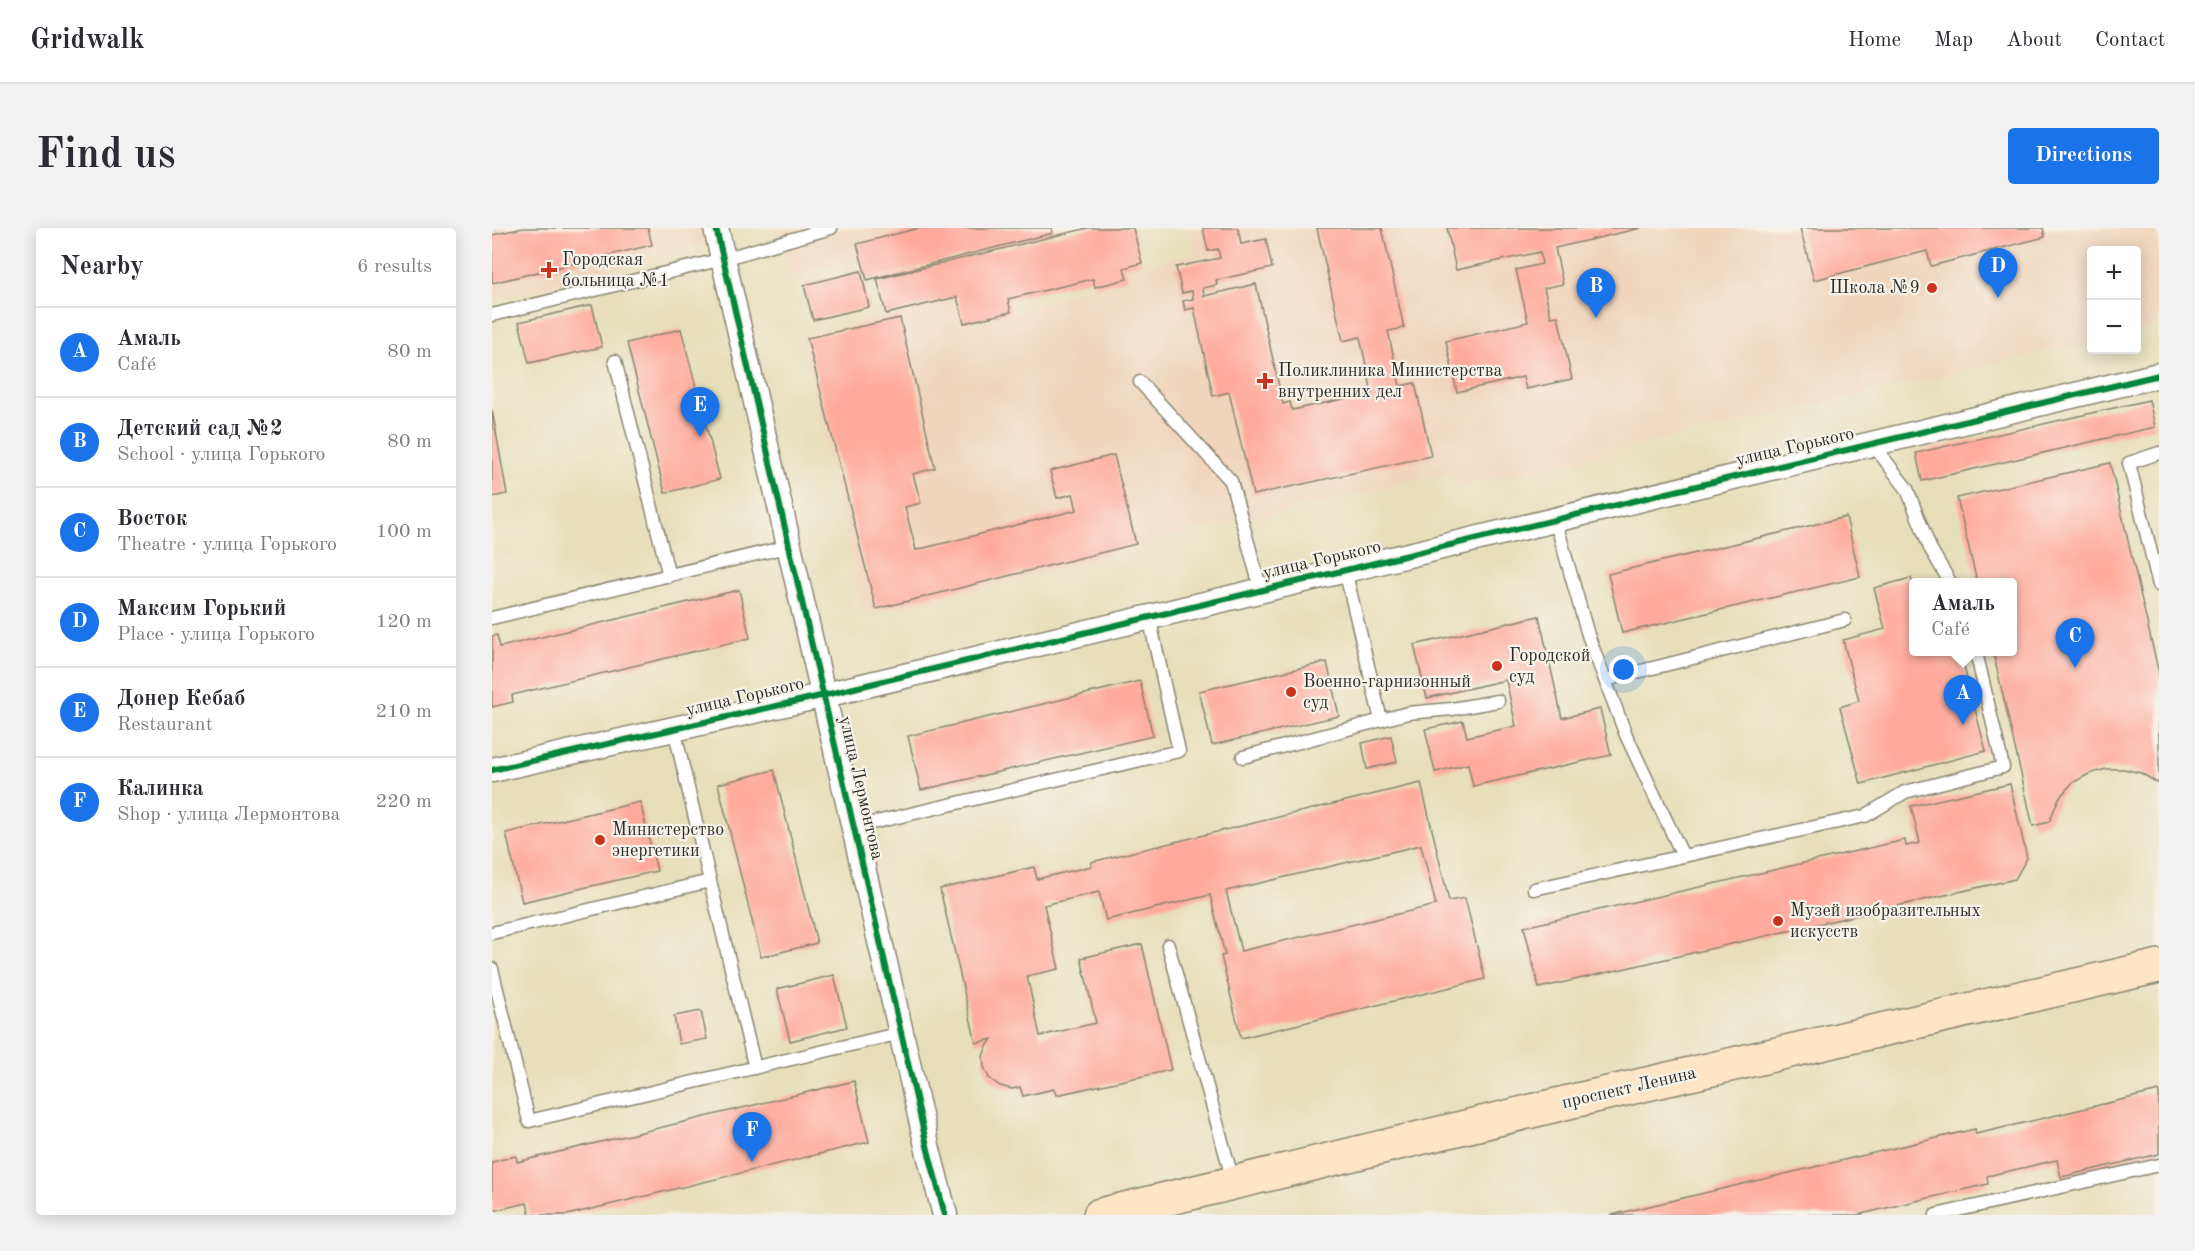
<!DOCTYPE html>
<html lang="en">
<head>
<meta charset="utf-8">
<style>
	body { margin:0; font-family:"Old Standard TT",serif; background:#f2f2f3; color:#2b2b33 }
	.controls { position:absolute; right:18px; top:18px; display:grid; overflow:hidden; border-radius:6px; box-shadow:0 3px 15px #0003 }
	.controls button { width:54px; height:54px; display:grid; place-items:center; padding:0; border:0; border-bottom:2px solid #e1e1e2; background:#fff; color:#2b2b33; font:30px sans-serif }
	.you { position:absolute; left:1132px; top:442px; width:21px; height:21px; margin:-15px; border:4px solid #fff; border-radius:50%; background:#1a73e8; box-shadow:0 0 0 9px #1a73e833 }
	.badge { display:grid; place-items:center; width:39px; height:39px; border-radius:50%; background:#1a73e8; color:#fff; font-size:20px; font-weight:700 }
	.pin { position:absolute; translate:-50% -50px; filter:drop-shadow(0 2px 3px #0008) }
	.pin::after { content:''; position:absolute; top:32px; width:21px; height:18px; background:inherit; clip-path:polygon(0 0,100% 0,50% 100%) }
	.popup { position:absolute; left:1417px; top:350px; width:108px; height:78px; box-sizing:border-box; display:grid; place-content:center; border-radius:6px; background:#fff; filter:drop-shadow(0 2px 4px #0005); font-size:20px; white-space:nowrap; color:#7c7c81 }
	.popup b { font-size:22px; color:#2b2b33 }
	.popup::after { content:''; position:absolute; left:50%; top:100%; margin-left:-12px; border:12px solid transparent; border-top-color:#fff }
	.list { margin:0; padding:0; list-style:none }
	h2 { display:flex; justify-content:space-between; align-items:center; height:78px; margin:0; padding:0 24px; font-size:26px }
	h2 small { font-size:20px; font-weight:400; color:#7c7c81 }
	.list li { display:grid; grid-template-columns:39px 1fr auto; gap:18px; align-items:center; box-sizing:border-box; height:90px; padding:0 24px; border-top:2px solid #e1e1e2 }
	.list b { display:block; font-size:22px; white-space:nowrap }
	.list p { margin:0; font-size:20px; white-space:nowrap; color:#7c7c81 }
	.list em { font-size:20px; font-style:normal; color:#7c7c81 }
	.map { position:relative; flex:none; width:1667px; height:987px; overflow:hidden; border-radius:6px }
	header { display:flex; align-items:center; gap:36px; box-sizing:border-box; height:84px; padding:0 30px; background:#fff; border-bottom:2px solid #e1e1e2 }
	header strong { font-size:28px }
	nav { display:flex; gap:33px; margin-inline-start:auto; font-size:21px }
	.intro { display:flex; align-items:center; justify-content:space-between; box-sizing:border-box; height:144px; padding:0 36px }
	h1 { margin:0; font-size:42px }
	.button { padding:15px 27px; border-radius:6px; background:#1a73e8; color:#fff; font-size:21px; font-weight:700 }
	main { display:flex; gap:36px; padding:0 36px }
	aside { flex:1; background:#fff; border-radius:6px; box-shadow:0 3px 15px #0003 }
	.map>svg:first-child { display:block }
	.built { fill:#f0d5bc }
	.building { fill:#ffaa9c; fill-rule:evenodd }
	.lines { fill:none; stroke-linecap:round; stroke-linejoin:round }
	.service-casing { stroke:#898572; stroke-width:15 }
	.minor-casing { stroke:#898572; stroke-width:27 }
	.secondary-casing { stroke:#898572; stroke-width:36 }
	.service { stroke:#fff; stroke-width:12 }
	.minor { stroke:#fff; stroke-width:24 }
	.secondary { stroke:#fee5c5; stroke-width:33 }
	.cycleway-casing { stroke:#f7f3e8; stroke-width:10 }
	.cycleway { stroke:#00873e; stroke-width:6 }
	.poi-dot { fill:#c8321e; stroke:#f7f3e8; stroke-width:2 }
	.labels { text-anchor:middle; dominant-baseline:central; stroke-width:4.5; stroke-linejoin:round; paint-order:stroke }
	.poi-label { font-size:18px; fill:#2b2b2b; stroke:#f7f3e8; text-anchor:start }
	.street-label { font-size:18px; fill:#2b2b2b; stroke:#f7f3e8 }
</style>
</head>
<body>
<header>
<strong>Gridwalk</strong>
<nav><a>Home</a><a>Map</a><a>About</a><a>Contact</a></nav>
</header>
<div class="intro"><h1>Find us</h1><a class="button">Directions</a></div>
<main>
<aside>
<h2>Nearby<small>6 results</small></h2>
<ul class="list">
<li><span class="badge">A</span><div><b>Амаль</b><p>Café</p></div><em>80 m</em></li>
<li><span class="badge">B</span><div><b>Детский сад №2</b><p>School · улица Горького</p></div><em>80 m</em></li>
<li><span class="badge">C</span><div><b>Восток</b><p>Theatre · улица Горького</p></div><em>100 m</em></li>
<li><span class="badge">D</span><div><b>Максим Горький</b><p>Place · улица Горького</p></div><em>120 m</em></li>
<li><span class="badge">E</span><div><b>Донер Кебаб</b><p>Restaurant</p></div><em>210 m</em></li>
<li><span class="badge">F</span><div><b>Калинка</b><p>Shop · улица Лермонтова</p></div><em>220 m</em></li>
</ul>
</aside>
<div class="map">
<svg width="1667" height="987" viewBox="0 0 1667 987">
	<rect width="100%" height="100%" fill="#f7f3e8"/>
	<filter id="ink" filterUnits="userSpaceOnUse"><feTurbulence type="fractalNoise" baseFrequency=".0167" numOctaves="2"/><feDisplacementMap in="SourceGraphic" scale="12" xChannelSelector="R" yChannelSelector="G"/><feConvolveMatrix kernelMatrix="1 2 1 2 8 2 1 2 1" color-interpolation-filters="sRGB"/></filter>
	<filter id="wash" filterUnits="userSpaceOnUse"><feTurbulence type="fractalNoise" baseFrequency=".008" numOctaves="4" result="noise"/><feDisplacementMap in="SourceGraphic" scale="24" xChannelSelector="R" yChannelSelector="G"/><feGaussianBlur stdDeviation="1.35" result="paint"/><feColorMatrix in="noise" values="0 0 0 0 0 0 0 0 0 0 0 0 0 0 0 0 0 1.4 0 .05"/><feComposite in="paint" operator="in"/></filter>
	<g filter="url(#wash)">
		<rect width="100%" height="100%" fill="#e7dfba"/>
		<path class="built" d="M0,0H224L226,12L0,72Z
			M286,0H579L375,52L369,31L298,49Z
			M698,0H1667V97L1645,102L1644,22H1600L1599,113L963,260L959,244L650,315L651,321L372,389L311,108L460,72L469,99L520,86L587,63L636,54L634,41L704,26Z"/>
		<g id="blocks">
			<path class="building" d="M31,0H156L160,17L0,55V7Z
				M427,0H560L561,5L375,52L365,16Z
				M596,0H641L650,35L632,40L635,51L603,59L601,51L516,71L519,84L472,95L465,69L394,86L385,51Z
				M711,0H746L749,16L774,11L780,40L724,52L725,57L711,60L712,68L764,56L791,176L798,174L800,182L880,165L868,109L851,113L825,0H890L912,100L896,103L908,158L923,155L939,228L761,267L737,164L721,168L702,80L693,82L691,73L701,71L700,63L690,65L684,39L728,30L726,21L716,23Z
				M955,0H1149L1063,20L1071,56L1052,60L1059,89L1066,88L1080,151L1034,161L1031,149L965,164L954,113L1036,94L1024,42L1050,36L1048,24L964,42Z
				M1308,0H1551L1553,9L1439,38L1435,23L1322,52Z
				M369,43L377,79L321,92L312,57Z
				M100,77L110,119L37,135L27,94Z
				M408,90L443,240L421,246L429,275L413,279L424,322L585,282L581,266L565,270L558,243L622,227L644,316L384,381L315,110Z
				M189,101L228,251L173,265L135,115Z
				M1657,172L1663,199L1430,253L1424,225Z
				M0,182L15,266L0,269Z
				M1618,235L1667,446V556L1649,545L1632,541H1614L1597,546L1580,555L1567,570L1557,594L1541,598L1501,424H1520V354H1485L1465,270Z
				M1354,289L1368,349L1130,405L1116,346Z
				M1419,350L1422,359V424H1468L1494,523L1369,556L1348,479L1367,473L1351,412L1393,401L1382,360Z
				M247,362L258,410L20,467L21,474L0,479V408L5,407L8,419Z
				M1047,388L1070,490L1108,481L1119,527L981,558L976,536L943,544L933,501L971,493L975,509L1024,498L1014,452L935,470L922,417Z
				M835,434L847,488L720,517L707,463Z
				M648,453L661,508L429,562L416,508Z
				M899,508L905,534L875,541L870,515Z
				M282,542L325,715L269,729L226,556Z
				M929,555L957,673L973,670L993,751L749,810L729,728L733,727L718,667L614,692L607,664L552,677L567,741L535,748L548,808L604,795L589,730L650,716L679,842L564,867L562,861L531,868L528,859L520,861L508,858L497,850L492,839L491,828L495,818L500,811L484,815L448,661L542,639L545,651L600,638L599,634ZM929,617L944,677L749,723L734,663Z
				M1518,556L1535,630L1523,651L1047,760L1032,699L1413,612L1414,618L1428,615L1419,578Z
				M148,574L165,643L30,674L14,605Z
				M342,747L355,799L298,813L285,761Z
				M209,783L215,811L187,816L182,788Z
				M362,853L377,914L75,987H38L35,975L0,983V934L24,928L25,934Z
				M1667,863V926L1569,949L1565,932L1495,948L1496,956L1365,987H1119L1483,901L1484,906Z"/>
		</g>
	</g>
	<g filter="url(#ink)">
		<use href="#blocks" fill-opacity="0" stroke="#898572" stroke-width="1.5"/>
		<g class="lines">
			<g class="service-casing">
				<path id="service" d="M0,87L231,31L339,0
					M123,133L177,348
					M648,154L739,253L769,362
					M1380,215L1415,261L1438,320L1458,354
					M1667,225L1637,235L1667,357
					M1063,291L1096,407L1134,507L1191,628
					M853,342L889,492
					M0,390L298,318
					M1113,452L1353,392
					M751,529L916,485L960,481L1006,473
					M363,599L687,523L657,389
					M218,653L263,840
					M1042,661L1373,588L1413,564L1511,539L1484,424
					M0,705L218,653L182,501
					M676,717L741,953
					M0,741L37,893L409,805
					M1444,987L1667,937"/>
			</g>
			<g class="minor-casing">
				<path id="minor" d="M224,0L436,922L453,987
					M0,542L333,467L1667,147"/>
			</g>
			<g class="secondary-casing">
				<path id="secondary" d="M608,987L1081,873L1667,738"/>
			</g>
			<use href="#service" class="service"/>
			<use href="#minor" class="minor"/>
			<use href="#secondary" class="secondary"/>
			<g class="cycleway-casing">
				<path id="cycleway" d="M224,0L436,922L453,987
					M0,542L333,467L1667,147"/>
			</g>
			<use href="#cycleway" class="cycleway"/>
		</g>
	</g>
	<g class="poi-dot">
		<path d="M54 33h6v6h6v6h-6v6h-6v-6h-6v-6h6z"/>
		<circle cx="1440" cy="60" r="6"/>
		<path d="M770 144h6v6h6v6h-6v6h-6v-6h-6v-6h6z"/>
		<circle cx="1005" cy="438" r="6"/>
		<circle cx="799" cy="464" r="6"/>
		<circle cx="108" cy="612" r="6"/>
		<circle cx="1286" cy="693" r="6"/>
	</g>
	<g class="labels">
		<g class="poi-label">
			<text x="70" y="32">Городская<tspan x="70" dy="21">больница №1</tspan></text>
			<text x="1428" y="60" text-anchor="end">Школа №9</text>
			<text x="786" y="143">Поликлиника Министерства<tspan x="786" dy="21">внутренних дел</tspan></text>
			<text x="1017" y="428">Городской<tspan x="1017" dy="21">суд</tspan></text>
			<text x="811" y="454">Военно-гарнизонный<tspan x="811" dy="21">суд</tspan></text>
			<text x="120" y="602">Министерство<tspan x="120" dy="21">энергетики</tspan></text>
			<text x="1298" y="683">Музей изобразительных<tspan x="1298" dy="21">искусств</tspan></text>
		</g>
		<g class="street-label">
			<text transform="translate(1303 219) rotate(-13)">улица Горького</text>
			<text transform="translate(830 332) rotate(-13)">улица Горького</text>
			<text transform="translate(253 469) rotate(-13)">улица Горького</text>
			<text transform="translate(369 560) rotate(77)">улица Лермонтова</text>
			<text transform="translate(1137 860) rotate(-13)">проспект Ленина</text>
		</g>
	</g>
</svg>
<div class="controls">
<button>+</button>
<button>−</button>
</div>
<div class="you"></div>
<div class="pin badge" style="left:1471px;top:497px">A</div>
<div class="popup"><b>Амаль</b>Café</div>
<div class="pin badge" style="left:1104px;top:90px">B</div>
<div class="pin badge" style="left:1583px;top:440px">C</div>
<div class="pin badge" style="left:1506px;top:70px">D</div>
<div class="pin badge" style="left:208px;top:209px">E</div>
<div class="pin badge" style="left:260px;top:934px">F</div>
</div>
</main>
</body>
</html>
